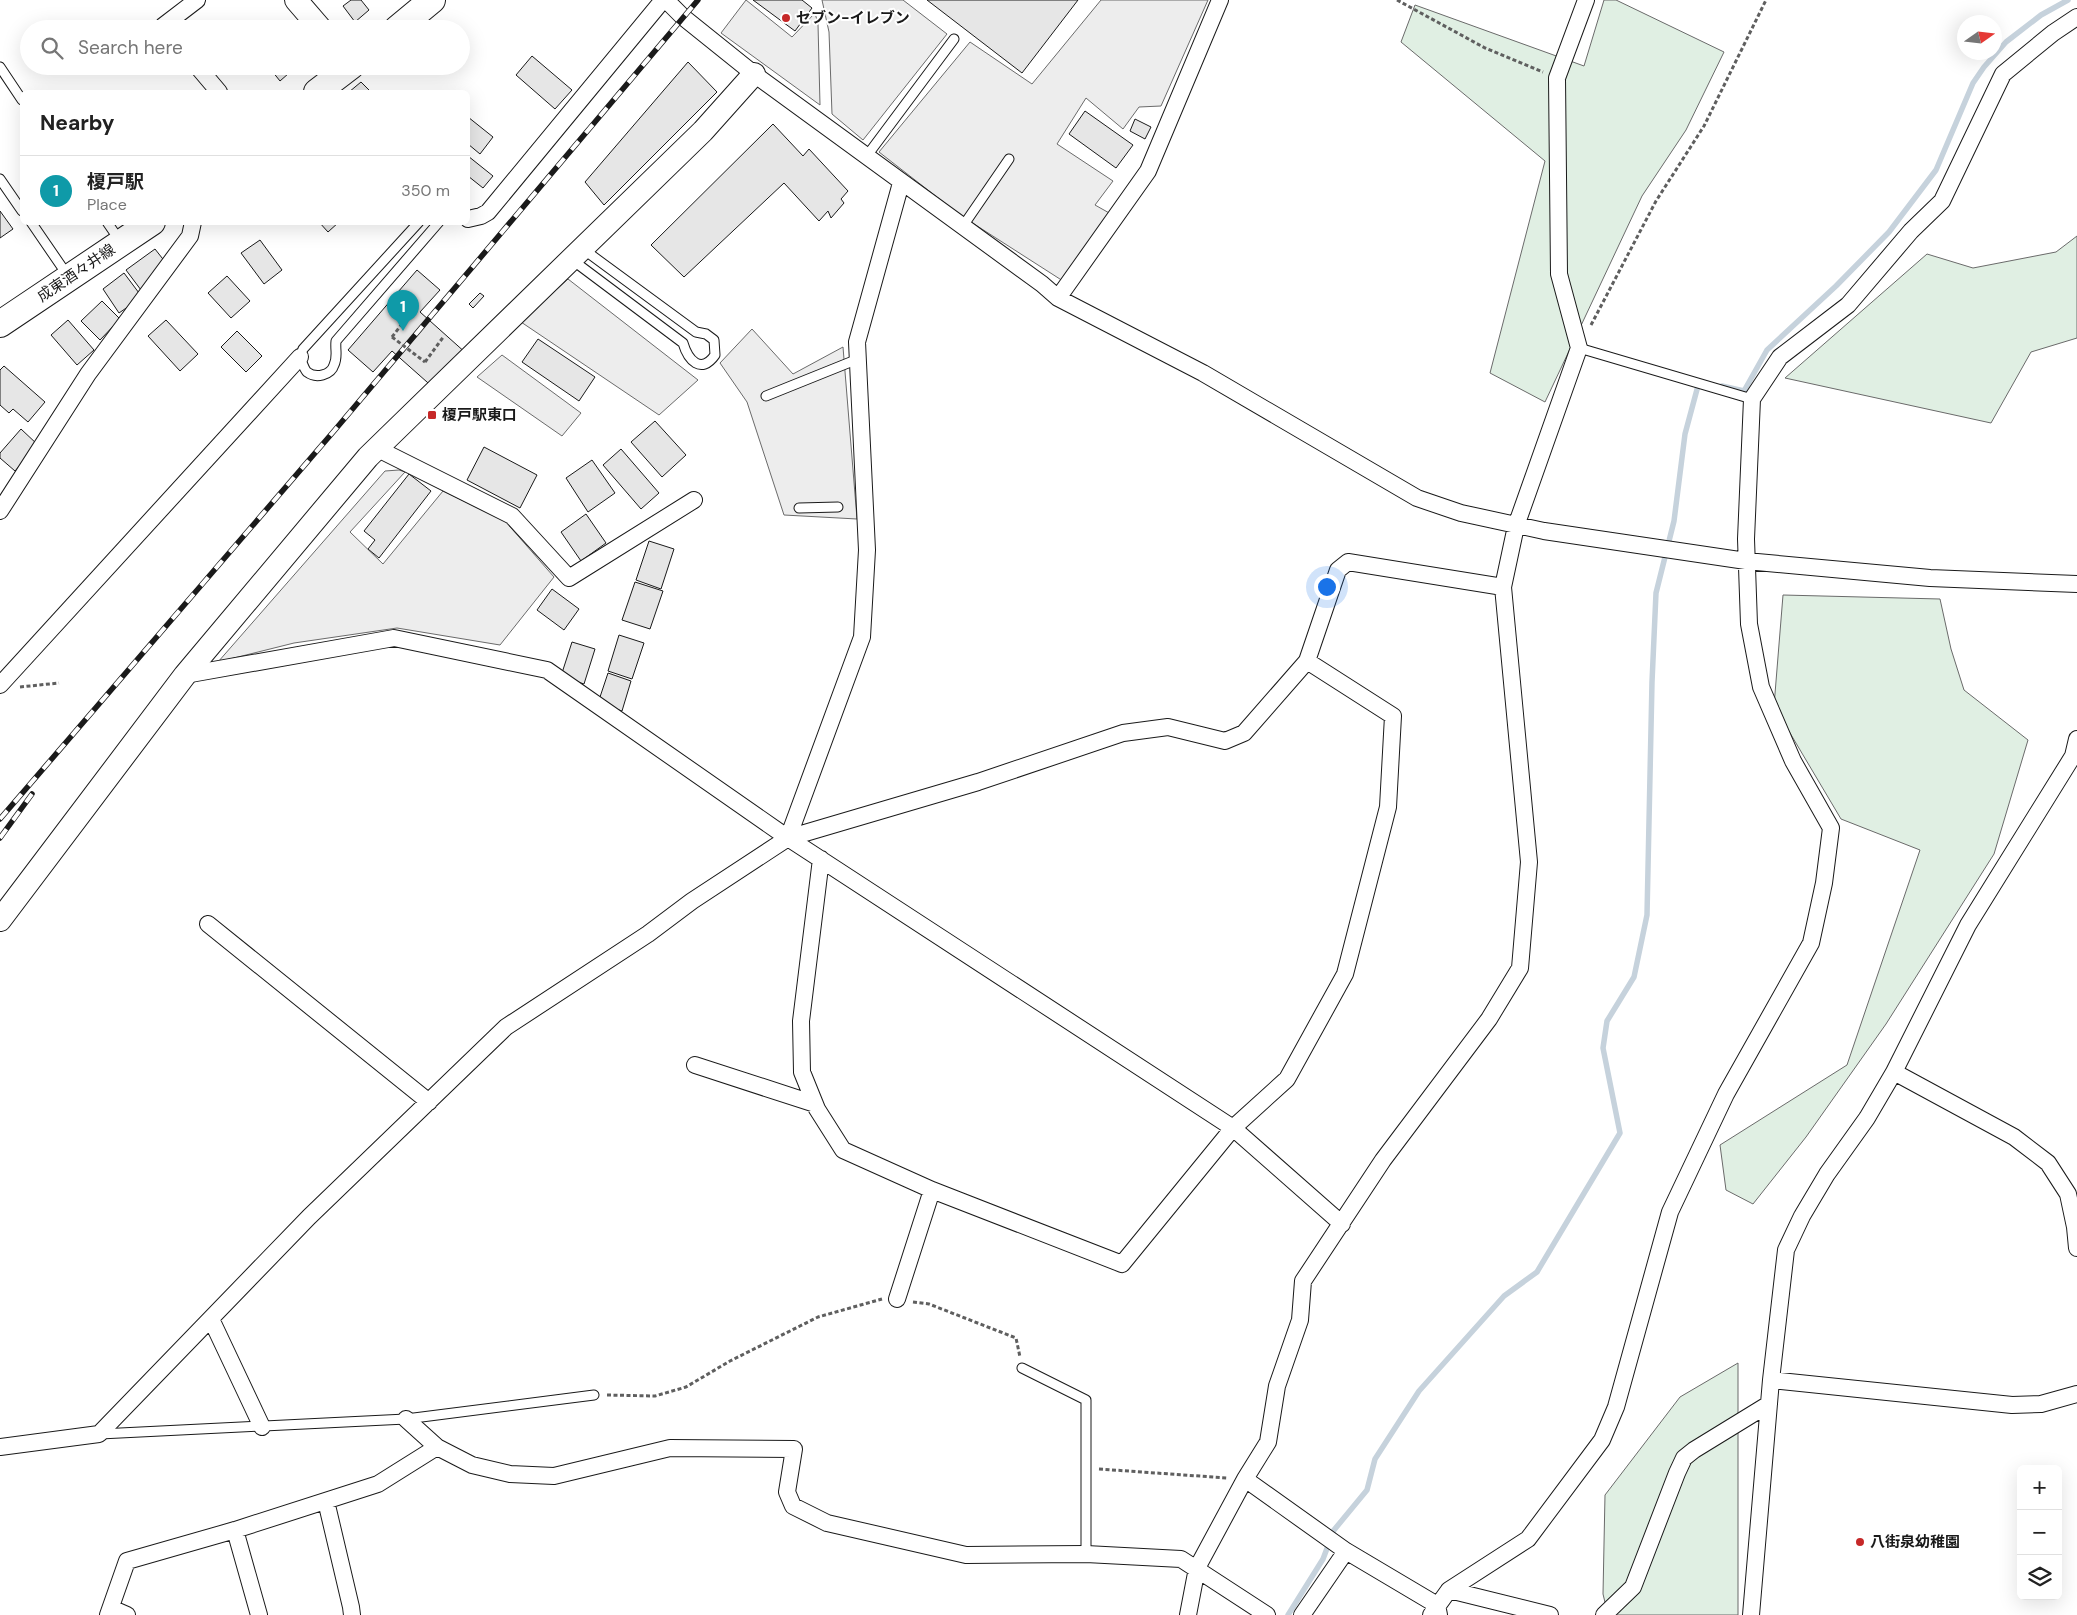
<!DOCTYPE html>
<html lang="en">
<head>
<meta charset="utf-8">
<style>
	body { margin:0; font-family:"DM Sans","Noto Sans JP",sans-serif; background:#f2f2f2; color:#222 }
	.controls { position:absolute; right:15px; bottom:15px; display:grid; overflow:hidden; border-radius:8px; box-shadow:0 5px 20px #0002 }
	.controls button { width:45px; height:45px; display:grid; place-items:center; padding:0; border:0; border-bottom:1px solid #e0e0e0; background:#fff; color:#222; font:25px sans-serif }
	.compass { position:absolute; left:1957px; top:15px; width:45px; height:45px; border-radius:50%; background:#fff; box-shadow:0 5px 20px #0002; rotate:76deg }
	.you { position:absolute; left:1326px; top:586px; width:18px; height:18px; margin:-12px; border:4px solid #fff; border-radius:50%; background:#1a73e8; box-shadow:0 0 0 8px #1a73e833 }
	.badge { display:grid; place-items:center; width:32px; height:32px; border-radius:50%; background:#c62828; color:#fff; font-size:16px; font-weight:700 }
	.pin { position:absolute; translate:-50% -41px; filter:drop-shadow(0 1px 2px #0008) }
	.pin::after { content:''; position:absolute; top:26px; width:18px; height:15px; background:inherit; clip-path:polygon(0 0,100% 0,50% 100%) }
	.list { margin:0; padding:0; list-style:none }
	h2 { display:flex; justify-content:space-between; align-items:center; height:65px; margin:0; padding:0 20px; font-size:21px }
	h2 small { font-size:16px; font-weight:400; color:#767676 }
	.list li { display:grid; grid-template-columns:32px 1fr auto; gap:15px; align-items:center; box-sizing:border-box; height:70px; padding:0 20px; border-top:1px solid #e0e0e0 }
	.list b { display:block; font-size:19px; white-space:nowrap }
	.list p { margin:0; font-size:16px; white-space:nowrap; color:#767676 }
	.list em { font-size:16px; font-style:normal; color:#767676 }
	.icon { flex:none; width:28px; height:28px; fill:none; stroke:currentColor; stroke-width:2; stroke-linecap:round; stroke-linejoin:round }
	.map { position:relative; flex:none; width:2077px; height:1615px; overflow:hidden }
	.search { position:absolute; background:#fff; box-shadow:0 5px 20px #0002; left:20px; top:20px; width:450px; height:55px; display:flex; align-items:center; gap:12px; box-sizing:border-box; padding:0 18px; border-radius:28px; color:#767676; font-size:19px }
	.panel { position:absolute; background:#fff; box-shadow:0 5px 20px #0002; left:20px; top:90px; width:450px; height:135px; border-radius:8px }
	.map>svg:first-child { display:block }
	.green { fill:#e0efe3; stroke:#6a6a6a }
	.parking { fill:#ededed; stroke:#6a6a6a }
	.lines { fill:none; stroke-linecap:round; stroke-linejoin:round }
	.stream { stroke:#c6d2dc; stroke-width:5.5 }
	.building { fill:#e6e6e6; stroke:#1a1a1a }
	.lane-casing { stroke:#1a1a1a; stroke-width:11 }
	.street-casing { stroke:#1a1a1a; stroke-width:18 }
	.secondary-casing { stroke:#1a1a1a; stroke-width:24 }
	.primary-casing { stroke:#1a1a1a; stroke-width:28 }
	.path { stroke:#5f5f5f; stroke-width:3; stroke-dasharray:4 2.5; stroke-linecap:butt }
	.lane { stroke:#fff; stroke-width:9 }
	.street { stroke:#fff; stroke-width:16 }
	.secondary { stroke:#fff; stroke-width:22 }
	.primary { stroke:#fff; stroke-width:26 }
	.rail-casing { stroke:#1a1a1a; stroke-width:5.5 }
	.rail { stroke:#fff; stroke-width:4; stroke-dasharray:11; stroke-linecap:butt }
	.path-bridge { stroke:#5f5f5f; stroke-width:3; stroke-dasharray:4 2.5; stroke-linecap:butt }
	.poi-dot { fill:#c62828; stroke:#fff; stroke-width:2 }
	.labels { text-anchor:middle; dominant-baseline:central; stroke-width:4; stroke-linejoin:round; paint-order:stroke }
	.poi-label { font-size:15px; font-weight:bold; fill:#1a1a1a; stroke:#fff; text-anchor:start }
	.street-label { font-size:15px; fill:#1a1a1a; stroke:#fff }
</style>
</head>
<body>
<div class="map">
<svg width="2077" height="1615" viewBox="0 0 2077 1615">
	<rect width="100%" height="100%" fill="#fff"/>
	<path class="green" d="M1604,0H1616L1724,52L1686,130L1642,196L1545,402L1490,373L1545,161L1401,42L1415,5L1584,66Z
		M2077,236V338L2031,352L1991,423L1785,378L1927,254L1973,268L2056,252Z
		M1783,595L1940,599L1951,649L1964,690L2028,740L1994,854L1886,1024L1806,1137L1753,1204L1726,1190L1720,1145L1847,1065L1920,850L1841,819L1774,706Z
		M1738,1363V1615H1608L1603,1594L1605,1495L1680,1397Z"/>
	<path class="parking" d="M746,0L792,37L815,13L818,24L820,105L721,33Z
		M822,0H903L947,34L863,140L832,114L829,32Z
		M1101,0H1208L1161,106L1139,107L1123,129L1086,98L1057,144L1113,181L1095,205L1111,214L1063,281L960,215L879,152L970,42L1032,84Z
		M568,279L698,380L659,415L521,322Z
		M752,329L793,374L843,347L857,519L784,515L747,402L720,363Z
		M502,355L581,413L562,436L477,377Z
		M399,470L405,472L350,532L383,564L443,491L505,521L554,577L500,645L397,628L294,643L218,662L385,471Z"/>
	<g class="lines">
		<path class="stream" d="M1722,386L1744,391L1767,350L1836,286L1889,232L1936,170L1973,83L1984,67L2006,42L2041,15L2068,0
			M1288,1615L1323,1559L1334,1530L1367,1490L1375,1459L1419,1391L1504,1296L1537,1272L1620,1133L1603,1048L1607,1021L1634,977L1647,915L1652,682L1656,593L1674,521L1685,434L1699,382"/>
	</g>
	<path class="building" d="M351,0H361L369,10L355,22L343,6Z
		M753,0H802L812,8L795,31Z
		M927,0H1078L1022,73Z
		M286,21L293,29H277Z
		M532,56L572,90L555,109L516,75Z
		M688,62L717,92L604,205L585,182Z
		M268,66H297L280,81Z
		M361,82L371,92H349Z
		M1085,111L1133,145L1116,168L1069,134Z
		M468,117L493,137L480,154L468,144Z
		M1135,119L1151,127L1145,139L1130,131Z
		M773,124L803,156L809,149L848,191L841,199L844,203L831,218L828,211L819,221L784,183L684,277L651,245Z
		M468,156L493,176L483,188L468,176Z
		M0,211L13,229L0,238Z
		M319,222H339L328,232Z
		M260,240L282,270L264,284L241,253Z
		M155,249L166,263L141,290L126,270Z
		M417,270L440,290L420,312L467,354L436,390L392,351L373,372L348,350Z
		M124,273L142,297L119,313L103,289Z
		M227,276L250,301L231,318L208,293Z
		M480,293L484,296L473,308L469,304Z
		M102,301L120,319L100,340L81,321Z
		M68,320L94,350L77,365L51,335Z
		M166,320L198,354L180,371L148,336Z
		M237,331L262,356L246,372L221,347Z
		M538,339L595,377L579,401L522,362Z
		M4,366L45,402L28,422L13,409L9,413L0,405V370Z
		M655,421L686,455L662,477L631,442Z
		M21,429L38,445L15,471L0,458V453Z
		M484,447L537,475L520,508L467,480Z
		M621,449L659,493L641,509L603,465Z
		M592,460L615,493L588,512L566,478Z
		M409,474L431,491L379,558L368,549L375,540L364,531Z
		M586,514L606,543L581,561L561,532Z
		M649,541L674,549L661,589L636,580Z
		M635,582L663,591L650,629L622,620Z
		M552,589L579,609L564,630L537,610Z
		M619,635L644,643L632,679L608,671Z
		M572,642L595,649L584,684L561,676Z
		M608,673L631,681L622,711L598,703Z"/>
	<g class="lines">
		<g class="lane-casing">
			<path id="lane" d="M0,67L22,100
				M866,157L954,39
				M0,179L22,211
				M31,222L68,276
				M107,222L120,241
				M419,222L303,349L300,357C302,362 304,369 307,372C316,379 331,375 334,365C338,357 335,350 336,341L439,222
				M963,226L1009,159
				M571,259L683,343C688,360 701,375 715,355L714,340L706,334L696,332L583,249
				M1579,348L1752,399
				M766,396L858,359
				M799,508L838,507
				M1022,1368L1086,1400V1554
				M100,1434L406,1419L594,1395"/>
		</g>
		<g class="street-casing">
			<path id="street" d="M666,0L683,17L754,74L1042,284L1058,298L1203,373L1417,498L1461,513L1544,531L1746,561L1930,578L2077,584
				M165,29L163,26L197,0
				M197,66L219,92
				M468,219L481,216L488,212L663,0
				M1058,298L1148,171L1220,0
				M376,448L512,516L569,578L694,500
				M0,511L88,374L190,236L193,222
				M185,675L394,638L547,670L788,838L1233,1128L1342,1224
				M0,685L300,357
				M788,838L862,637L867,550L857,342L901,183
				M821,859L801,1021L802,1072L817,1109L843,1150L932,1190L897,1299
				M208,924L429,1102
				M695,1065L815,1104
				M1894,1072L2014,1137L2048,1163L2068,1194L2075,1227L2077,1248
				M932,1190L1122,1264L1233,1128L1287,1079L1345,974L1388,807L1393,716L1307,661
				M211,1319L262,1427
				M1771,1380L2012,1405L2041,1404L2077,1394
				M406,1419L437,1447L472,1465L510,1474L554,1476L670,1448L794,1449L787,1492L793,1506L827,1523L966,1555L1086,1554L1181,1559L1267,1615
				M0,1447L99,1434L309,1217L506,1027L648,934L692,901L788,838L978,782L1123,733L1168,727L1225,741L1244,733L1307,661L1338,570L1348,562L1503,587
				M1245,1479L1346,1551L1437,1605L1439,1615
				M326,1501L351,1607L352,1615
				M235,1530L259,1615
				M1449,1590L1550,1615
				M111,1608L127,1615
				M108,1615L127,1561L235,1530L378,1484L437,1447
				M1188,1615L1197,1568L1245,1479L1268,1442L1277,1386L1300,1320L1303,1281L1383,1160L1489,1019L1520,968L1529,862L1503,587L1516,526L1579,348L1559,274L1557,78L1586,0
				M1302,1615L1346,1551
				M1431,1615L1449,1590L1528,1539L1602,1440L1616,1407L1670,1212L1726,1094L1811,943L1824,883L1831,828L1793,761L1761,687L1749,624L1746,539L1752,399L1780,357L1848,305L1911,231L1942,201L2003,74L2053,33L2077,17
				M1604,1615L1633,1587L1677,1473L1684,1458L1694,1450L1769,1404
				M1751,1615L1771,1380L1786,1250L1802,1216L1827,1174L1867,1118L1894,1072L1968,925L2073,756L2077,739"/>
		</g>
		<g class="secondary-casing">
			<path id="secondary" d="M296,0L321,29
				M0,920L185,675L368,457L703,131L754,74"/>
		</g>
		<g class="primary-casing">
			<path id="primary" d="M397,29L432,0
				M317,92L351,66
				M0,324L152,222"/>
		</g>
		<path class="path" d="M1397,0L1485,48L1543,72
			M1591,325L1656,201L1704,126L1766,0
			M392,337L412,311
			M425,362L444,336
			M20,687L59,683
			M913,1302L929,1304L1016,1338L1020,1357
			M607,1395L655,1396L686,1387L730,1361L818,1317L882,1299
			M1099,1469L1227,1478"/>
		<use href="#lane" class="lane"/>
		<use href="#street" class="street"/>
		<use href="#secondary" class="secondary"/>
		<use href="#primary" class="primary"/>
		<g class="rail-casing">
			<path id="rail" d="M0,819L334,431L698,0
				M0,838L32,794"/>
		</g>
		<use href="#rail" class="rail"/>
		<path class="path-bridge" d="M392,337L425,362"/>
	</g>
	<g class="poi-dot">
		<circle cx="786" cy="18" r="5"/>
		<rect x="427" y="410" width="10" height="10" rx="2.5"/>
		<circle cx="1860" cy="1542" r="5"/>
	</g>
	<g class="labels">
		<g class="poi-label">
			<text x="796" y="18">セブン-イレブン</text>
			<text x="442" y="415">榎戸駅東口</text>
			<text x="1870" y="1542">八街泉幼稚園</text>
		</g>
		<g class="street-label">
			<text transform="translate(76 273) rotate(-34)">成東酒々井線</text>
		</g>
	</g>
</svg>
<div class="controls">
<button>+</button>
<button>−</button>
<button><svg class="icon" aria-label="layers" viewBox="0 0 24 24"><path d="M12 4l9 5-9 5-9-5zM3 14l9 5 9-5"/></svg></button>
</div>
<svg class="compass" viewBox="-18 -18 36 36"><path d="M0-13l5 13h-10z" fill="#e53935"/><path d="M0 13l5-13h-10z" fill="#767676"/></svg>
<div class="you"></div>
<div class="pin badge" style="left:403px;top:331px;background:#0f9aa8">1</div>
<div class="search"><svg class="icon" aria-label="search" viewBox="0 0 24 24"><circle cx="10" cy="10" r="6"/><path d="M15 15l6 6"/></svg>Search here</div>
<section class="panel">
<h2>Nearby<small></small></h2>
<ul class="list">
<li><span class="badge" style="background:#0f9aa8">1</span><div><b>榎戸駅</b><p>Place</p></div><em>350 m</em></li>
</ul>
</section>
</div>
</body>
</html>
